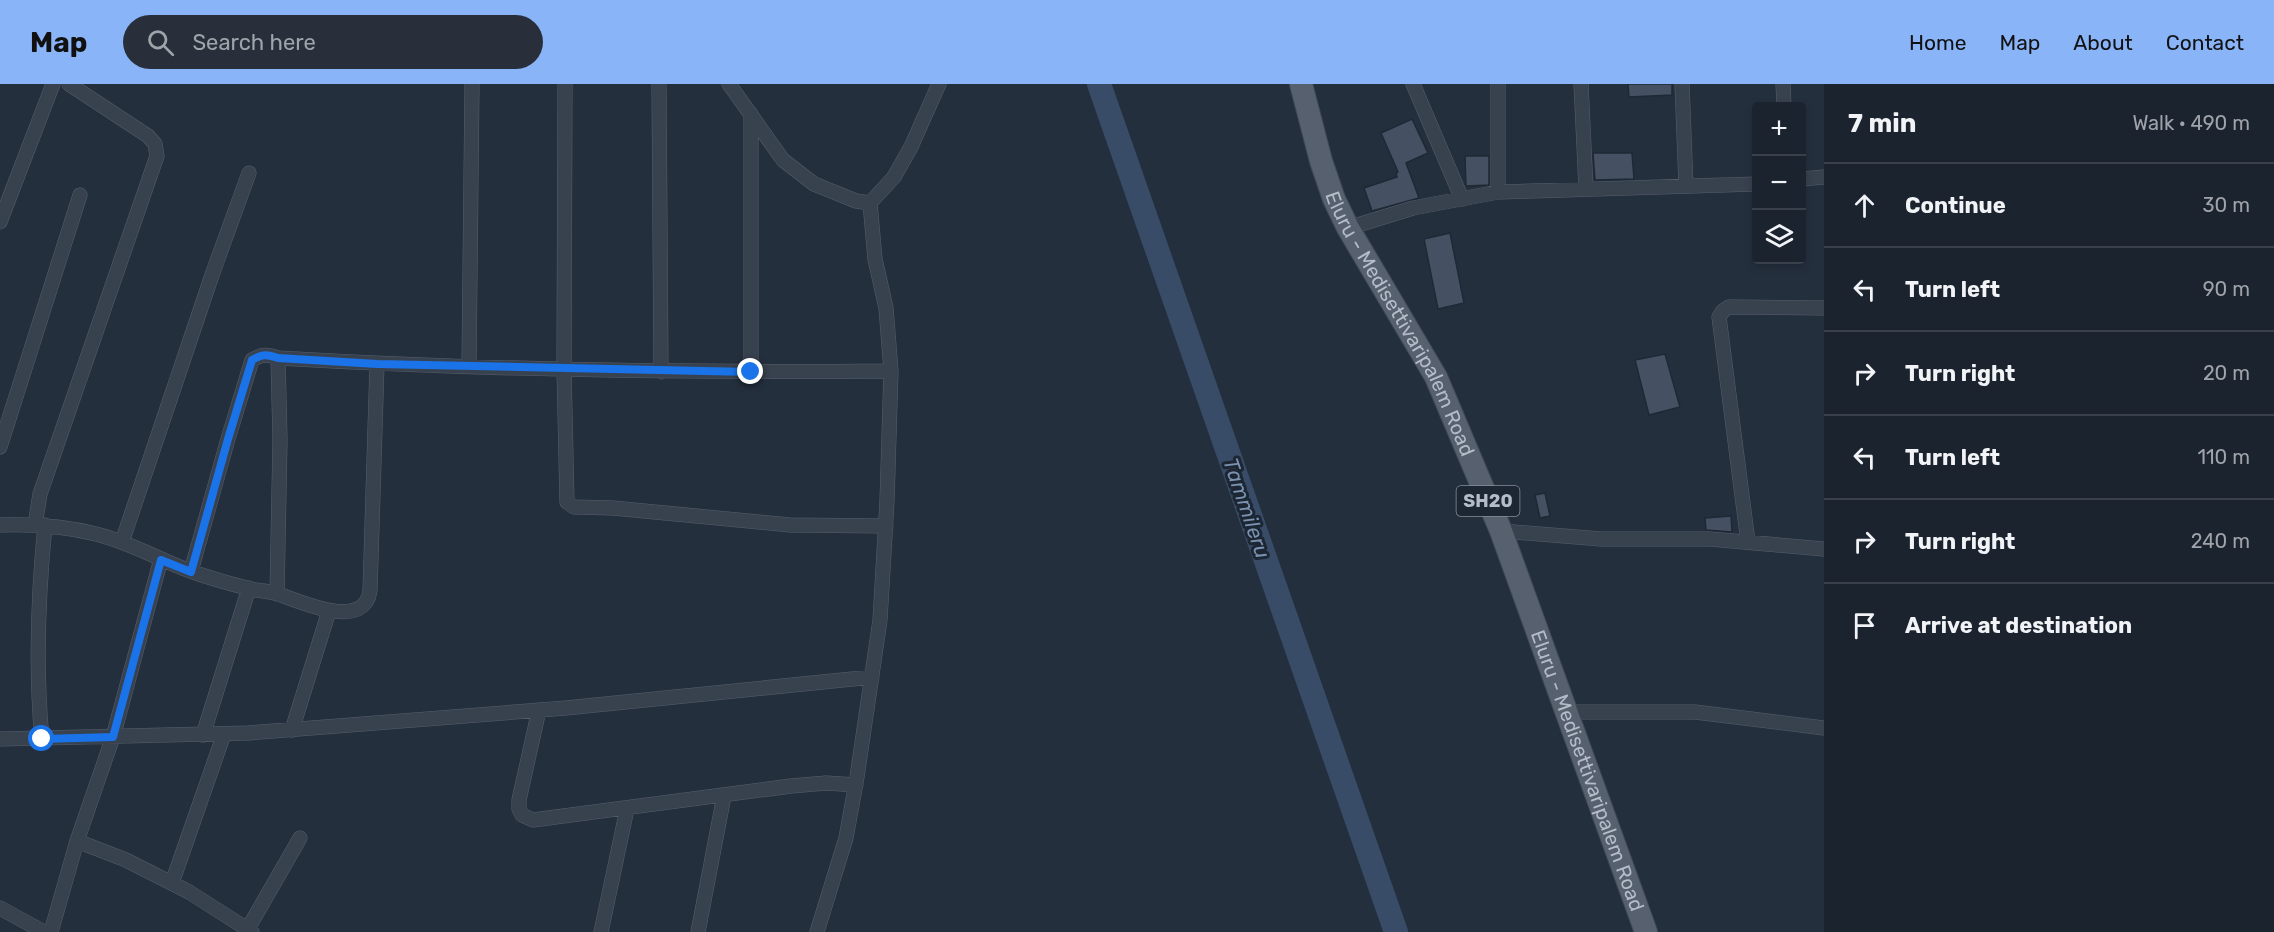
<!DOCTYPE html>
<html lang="en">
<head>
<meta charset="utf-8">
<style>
	body { margin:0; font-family:Rubik,sans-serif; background:#282f3a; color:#f1f3f6 }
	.controls { position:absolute; right:18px; top:18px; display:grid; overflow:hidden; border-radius:6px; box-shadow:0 3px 9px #0003 }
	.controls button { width:54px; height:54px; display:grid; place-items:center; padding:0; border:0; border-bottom:2px solid #39404a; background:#1b232e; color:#f1f3f6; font:30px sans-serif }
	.stop { position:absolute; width:18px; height:18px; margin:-14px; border:4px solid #1a73e8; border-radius:50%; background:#fff }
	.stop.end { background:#1a73e8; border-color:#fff; box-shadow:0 2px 6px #0008 }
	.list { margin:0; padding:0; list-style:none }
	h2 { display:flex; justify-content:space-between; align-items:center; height:78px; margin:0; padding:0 24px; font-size:26px }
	h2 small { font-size:20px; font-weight:400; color:#a0a4aa }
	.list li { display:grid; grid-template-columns:39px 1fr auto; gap:18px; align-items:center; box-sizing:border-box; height:84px; padding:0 24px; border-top:2px solid #39404a }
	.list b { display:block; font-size:22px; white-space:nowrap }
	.list em { font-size:20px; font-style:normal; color:#a0a4aa }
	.icon { flex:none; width:33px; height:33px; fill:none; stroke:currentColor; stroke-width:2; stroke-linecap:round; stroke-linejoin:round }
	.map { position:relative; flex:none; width:1824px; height:848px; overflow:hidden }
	header { display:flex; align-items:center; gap:36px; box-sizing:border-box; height:84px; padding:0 30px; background:#8ab4f8; color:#111 }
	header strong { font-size:28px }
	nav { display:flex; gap:33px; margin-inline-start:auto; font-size:21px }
	.search { width:420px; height:54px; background:#282f3a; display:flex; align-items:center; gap:15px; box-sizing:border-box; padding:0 21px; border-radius:33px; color:#a0a4aa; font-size:22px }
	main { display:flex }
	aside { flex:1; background:#1b232e }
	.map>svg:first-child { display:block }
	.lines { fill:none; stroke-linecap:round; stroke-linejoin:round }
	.river { stroke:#394c67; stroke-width:24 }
	.building { fill:#455162; stroke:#1f2835; stroke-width:1.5 }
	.street-casing { stroke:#565f6c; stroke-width:15 }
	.primary-casing { stroke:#414a57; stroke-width:24 }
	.street { stroke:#38414e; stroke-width:14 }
	.primary { stroke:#56606e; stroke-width:22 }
	.route { stroke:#1a73e8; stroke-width:8 }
	.labels { text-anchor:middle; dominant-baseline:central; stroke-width:6; stroke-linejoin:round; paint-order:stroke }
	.shield { fill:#1d2633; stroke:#878f9c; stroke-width:1.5 }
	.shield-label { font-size:18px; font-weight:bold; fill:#b4bcc9 }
	.street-label { font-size:20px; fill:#b4bcc9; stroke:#1d2633 }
	.water-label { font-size:21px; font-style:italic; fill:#7c92b1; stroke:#1d2633 }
</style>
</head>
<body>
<header>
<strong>Map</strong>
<div class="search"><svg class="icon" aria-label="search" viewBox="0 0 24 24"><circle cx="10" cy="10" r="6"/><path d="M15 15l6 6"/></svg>Search here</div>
<nav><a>Home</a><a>Map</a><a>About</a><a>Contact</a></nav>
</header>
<main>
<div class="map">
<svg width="1824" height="848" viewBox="0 0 1824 848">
	<rect width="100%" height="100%" fill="#242f3e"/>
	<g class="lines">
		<path class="river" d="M1099,0L1396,848"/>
	</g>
	<path class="building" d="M1628,0H1672V11L1629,13Z
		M1412,35L1428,69L1406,79L1419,114L1372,127L1364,104L1397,93L1396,89L1398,88L1381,49Z
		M1593,69H1632L1634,95L1595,96Z
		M1465,72H1489V101L1466,102Z
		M1450,149L1464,219L1438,225L1424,155Z
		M1665,270L1680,323L1649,331L1635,276Z
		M1545,409L1550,432L1540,434L1535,411Z
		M1731,432L1732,448L1706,446L1705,434Z"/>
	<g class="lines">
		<g class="street-casing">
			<path id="street" d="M565,0L564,285L567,418L574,423L613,424L790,441L886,442
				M659,0L661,288
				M729,0L783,76L814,100L856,117L870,119
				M1413,0L1462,115
				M1498,0V108
				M1581,0L1586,105
				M1682,0L1686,102
				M1783,0L1784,22
				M751,30V288
				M1802,95L1824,93
				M0,138L53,0
				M1348,144L1413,124L1498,108L1756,100
				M469,282L472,0
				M0,363L80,111
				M0,441C33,440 64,442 96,450C129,458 158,475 190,487C209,494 231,500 251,505C260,507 270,507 278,510C301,518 364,547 370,507L377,280
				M35,441L40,410L157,72L155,60L148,52L69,0
				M1501,447L1601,455H1710L1824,465
				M122,458L212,191L249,89
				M1748,458L1719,233L1723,227L1729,223L1824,224
				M191,487L228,355L252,276C262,270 267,270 278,274C482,286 687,289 891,287
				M277,510L280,356L278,274
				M539,626L519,716V725L522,731L533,736L791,702L826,699L856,701
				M1566,628H1695L1824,644
				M292,646L329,527
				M203,651L249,504
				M0,655L248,649L566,624L872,593
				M42,655C35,583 38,512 45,441
				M77,757L126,776L189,808L252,848
				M172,799L224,650
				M0,824L44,848
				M51,848L77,757L113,653L161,475
				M246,848L300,754
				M601,848L627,725
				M698,848L724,712
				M817,848L846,754L857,693L880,536L887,417L891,287L886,224L875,175L870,119L894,93L911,63L939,0"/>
		</g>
		<g class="primary-casing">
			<g id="primary">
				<path id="s1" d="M1301,0L1321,77L1334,115L1348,144L1436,293L1501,447L1646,848"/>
			</g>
		</g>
		<use href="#street" class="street"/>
		<use href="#primary" class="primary"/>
	</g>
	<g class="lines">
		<path class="route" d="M42,655L113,653L161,476L191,488L228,355L252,276C262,270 267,270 278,274L377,280L751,288"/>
	</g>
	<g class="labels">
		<rect class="shield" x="1456.5" y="402" width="63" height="30" rx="4.5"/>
		<g class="shield-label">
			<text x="1488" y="417">SH20</text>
		</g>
		<g class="street-label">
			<text stroke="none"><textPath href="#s1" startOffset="261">Eluru - Medisettivaripalem Road</textPath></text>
			<text stroke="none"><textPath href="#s1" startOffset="747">Eluru - Medisettivaripalem Road</textPath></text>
		</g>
		<g class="water-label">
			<text transform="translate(1247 424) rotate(71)">Tammileru</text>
		</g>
	</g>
</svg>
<div class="controls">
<button>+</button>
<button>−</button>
<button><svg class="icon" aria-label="layers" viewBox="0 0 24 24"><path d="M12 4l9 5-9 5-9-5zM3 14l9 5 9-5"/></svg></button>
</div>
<div class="stop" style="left:42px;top:655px"></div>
<div class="stop end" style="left:751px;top:288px"></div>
</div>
<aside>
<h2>7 min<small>Walk · 490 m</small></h2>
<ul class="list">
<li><svg class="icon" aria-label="ahead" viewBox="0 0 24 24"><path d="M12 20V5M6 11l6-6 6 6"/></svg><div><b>Continue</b></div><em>30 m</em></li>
<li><svg class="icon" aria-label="left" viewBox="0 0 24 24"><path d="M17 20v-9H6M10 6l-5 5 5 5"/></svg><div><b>Turn left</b></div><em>90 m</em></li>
<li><svg class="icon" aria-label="right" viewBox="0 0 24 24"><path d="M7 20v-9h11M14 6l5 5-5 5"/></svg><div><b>Turn right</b></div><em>20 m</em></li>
<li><svg class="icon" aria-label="left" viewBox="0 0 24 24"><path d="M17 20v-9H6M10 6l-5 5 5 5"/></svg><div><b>Turn left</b></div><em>110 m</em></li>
<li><svg class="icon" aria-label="right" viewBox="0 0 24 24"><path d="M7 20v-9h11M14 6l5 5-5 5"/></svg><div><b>Turn right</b></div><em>240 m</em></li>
<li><svg class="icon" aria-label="arrive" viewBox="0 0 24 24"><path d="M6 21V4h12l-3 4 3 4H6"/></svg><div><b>Arrive at destination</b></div></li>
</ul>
</aside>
</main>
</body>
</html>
